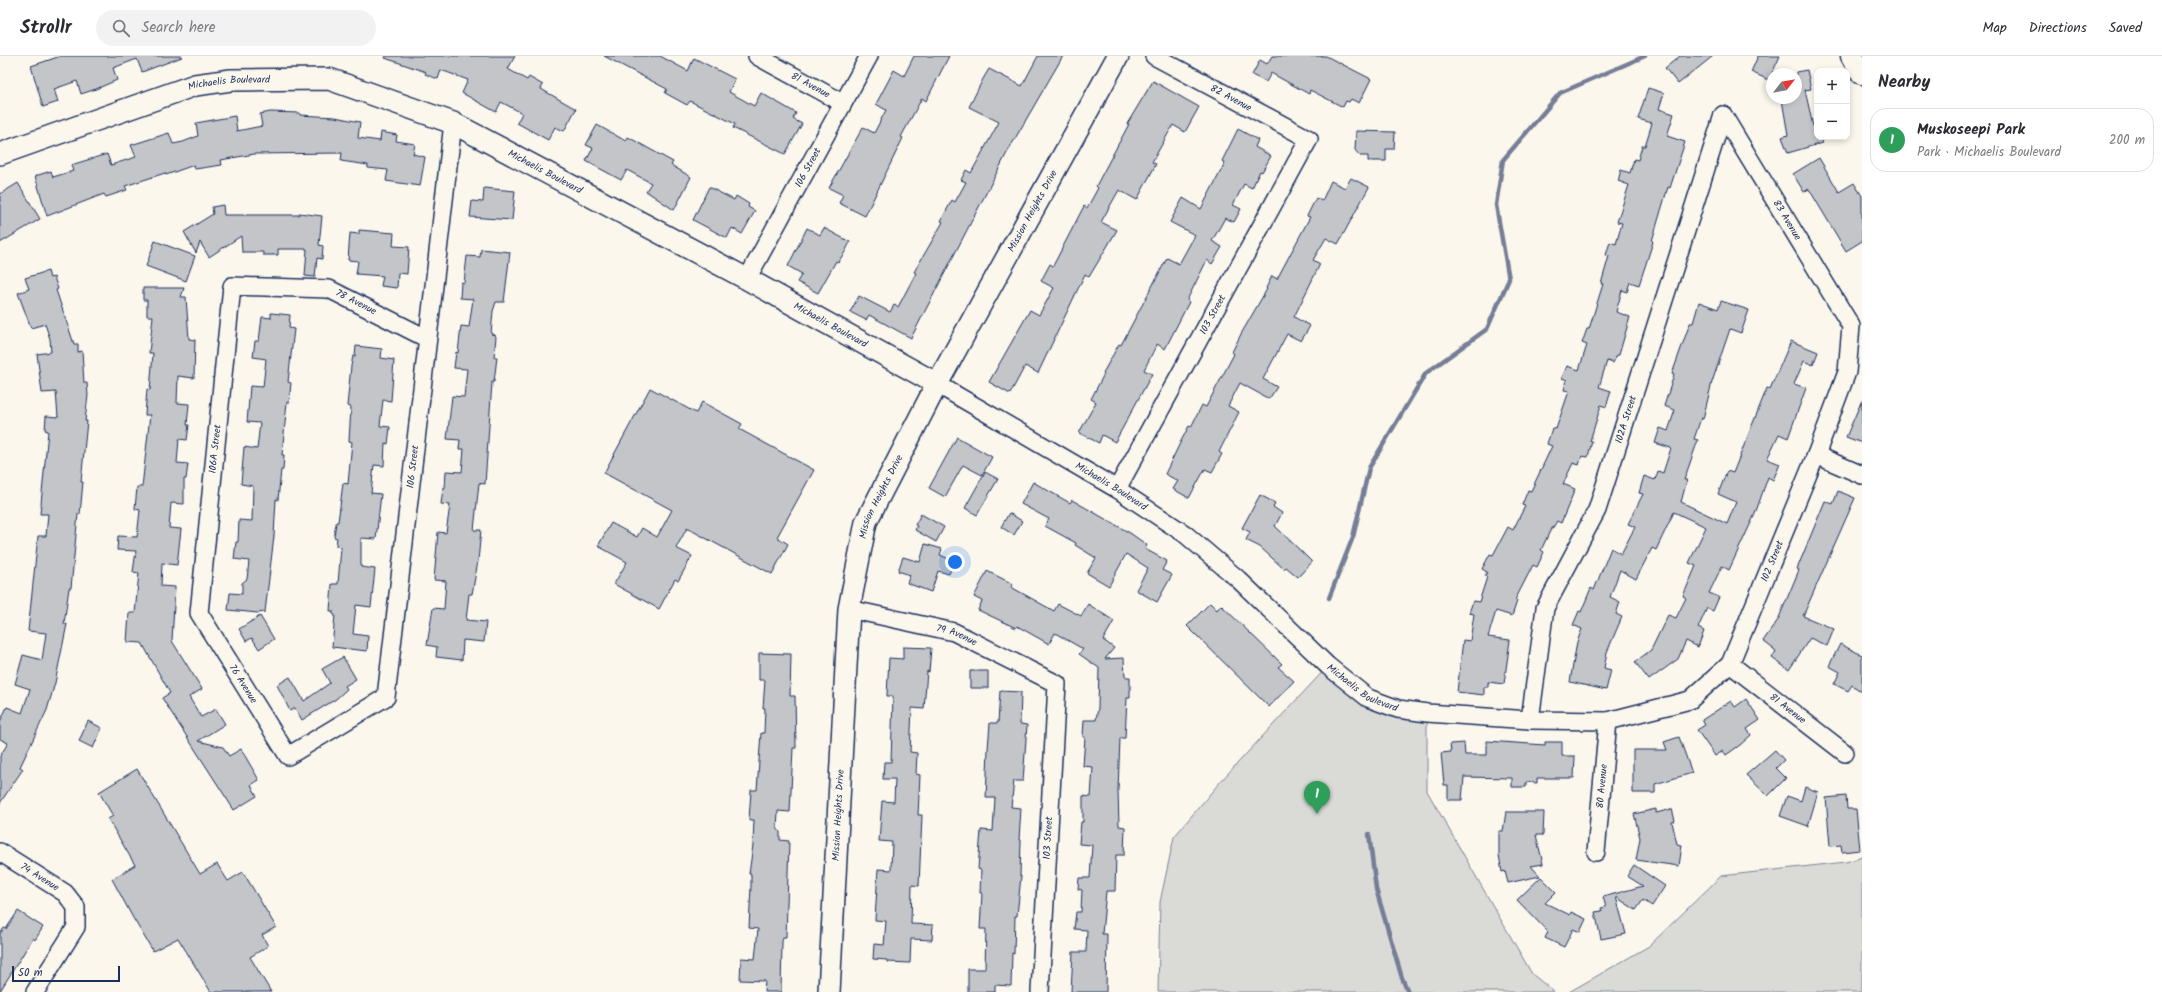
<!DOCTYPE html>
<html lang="en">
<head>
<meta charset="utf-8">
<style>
	body { margin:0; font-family:Kalam,sans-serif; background:#f2f2f3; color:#2b2b33 }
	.controls { position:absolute; right:12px; top:12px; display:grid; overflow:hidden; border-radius:8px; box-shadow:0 2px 6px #0003 }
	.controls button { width:36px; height:36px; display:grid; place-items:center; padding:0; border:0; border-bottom:1px solid #e1e1e2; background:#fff; color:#2b2b33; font:20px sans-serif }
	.compass { position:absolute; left:1766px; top:12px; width:36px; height:36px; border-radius:50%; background:#fff; box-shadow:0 2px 6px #0003; rotate:59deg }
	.scale { position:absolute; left:12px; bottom:10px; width:108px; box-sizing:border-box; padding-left:4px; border:2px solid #1b2f5e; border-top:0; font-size:11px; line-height:14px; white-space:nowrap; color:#1b2f5e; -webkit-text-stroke:3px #fbf7ec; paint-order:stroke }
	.you { position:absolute; left:955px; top:506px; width:14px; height:14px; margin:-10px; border:3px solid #fff; border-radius:50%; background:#1a73e8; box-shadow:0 0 0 6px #1a73e833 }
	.badge { display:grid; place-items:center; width:26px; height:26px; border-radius:50%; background:#b45309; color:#fff; font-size:13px; font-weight:700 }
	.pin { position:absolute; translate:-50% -33px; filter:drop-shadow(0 1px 2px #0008) }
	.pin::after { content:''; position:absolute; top:21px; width:14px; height:12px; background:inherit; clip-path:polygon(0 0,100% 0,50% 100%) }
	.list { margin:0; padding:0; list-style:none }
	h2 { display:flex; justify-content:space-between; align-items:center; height:52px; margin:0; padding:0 16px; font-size:17px }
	h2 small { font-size:13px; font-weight:400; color:#7c7c81 }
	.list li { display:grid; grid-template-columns:26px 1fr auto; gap:12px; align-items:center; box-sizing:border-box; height:64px; margin:0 8px 8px; padding:0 8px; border:1px solid #e1e1e2; border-radius:16px }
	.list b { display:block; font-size:15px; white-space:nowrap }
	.list p { margin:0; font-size:13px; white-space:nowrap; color:#7c7c81 }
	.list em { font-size:13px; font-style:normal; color:#7c7c81 }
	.icon { flex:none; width:22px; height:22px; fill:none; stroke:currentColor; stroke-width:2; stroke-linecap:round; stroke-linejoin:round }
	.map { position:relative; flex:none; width:1862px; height:936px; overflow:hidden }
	header { display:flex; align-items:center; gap:24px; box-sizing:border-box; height:56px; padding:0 20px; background:#fff; border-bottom:1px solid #e1e1e2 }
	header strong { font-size:19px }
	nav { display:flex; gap:22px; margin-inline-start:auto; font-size:14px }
	.search { width:280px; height:36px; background:#f2f2f3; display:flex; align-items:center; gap:10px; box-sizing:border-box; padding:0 14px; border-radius:22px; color:#7c7c81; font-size:15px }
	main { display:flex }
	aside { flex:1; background:#fff }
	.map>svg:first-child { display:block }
	.green { fill:#dadad7; stroke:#7a849a }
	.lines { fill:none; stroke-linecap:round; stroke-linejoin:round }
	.stream { stroke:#747e96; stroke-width:4.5 }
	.building { fill:#c3c5c9; stroke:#1b2f5e }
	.minor-casing { stroke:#1b2f5e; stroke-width:20 }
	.tertiary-casing { stroke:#1b2f5e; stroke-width:24 }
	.secondary-casing { stroke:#1b2f5e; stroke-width:25 }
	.minor { stroke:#fbf7ec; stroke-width:17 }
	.tertiary { stroke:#fbf7ec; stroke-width:21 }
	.secondary { stroke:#fbf7ec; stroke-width:22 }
	.labels { text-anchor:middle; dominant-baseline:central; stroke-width:3.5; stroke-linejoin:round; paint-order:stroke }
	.street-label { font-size:10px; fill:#1b2f5e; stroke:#fbf7ec }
</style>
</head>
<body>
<header>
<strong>Strollr</strong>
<div class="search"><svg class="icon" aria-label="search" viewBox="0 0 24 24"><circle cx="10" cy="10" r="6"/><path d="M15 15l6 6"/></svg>Search here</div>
<nav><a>Map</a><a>Directions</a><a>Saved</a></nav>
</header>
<main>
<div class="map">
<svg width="1862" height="936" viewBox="0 0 1862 936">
	<rect width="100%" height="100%" fill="#fbf7ec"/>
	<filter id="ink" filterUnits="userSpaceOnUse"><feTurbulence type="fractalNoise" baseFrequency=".025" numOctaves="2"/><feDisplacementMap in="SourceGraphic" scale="8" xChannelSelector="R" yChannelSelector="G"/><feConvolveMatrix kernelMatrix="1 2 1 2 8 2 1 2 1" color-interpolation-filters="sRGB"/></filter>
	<g filter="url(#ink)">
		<path class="green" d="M1328,610L1353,631L1427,657V735L1532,918L1554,936H1158L1160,846L1174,781L1220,726Z
			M1862,801V936H1569L1649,890L1721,820L1846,806Z"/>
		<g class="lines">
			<path class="stream" d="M1329,542L1353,481L1369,412L1426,317L1487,273L1509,223L1496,149L1503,104L1560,37L1645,0
				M1369,778L1376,833L1402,922L1408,936"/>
		</g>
		<path class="building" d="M61,0H182V1L142,16L137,3L113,12L117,24L96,33L81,38L77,25L54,33L58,46L43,51L31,10Z
			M386,0H515L508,13L527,24L529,21L543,29L541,33L576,53L564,75L555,71L548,84L517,67L522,57L501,46L496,56L462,37L468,24L441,14L438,23L425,18L426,16L385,2Z
			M604,0H660L688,15L694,2L735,23L729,36L754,50L761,37L796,57L793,63L802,68L785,98L733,72L735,68L690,45L687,49L665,37L667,33Z
			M914,0H949L926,45L922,42L901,81L903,82L865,160L839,147L843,139L829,132L863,71L874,77L886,54L876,48L894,14L904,20Z
			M1038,0H1063L1009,93L911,282L869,259L866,264L850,256L859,240L890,256L894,249L898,251L916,217L914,216L943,166L941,165L952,144L955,146L966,126L961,124L966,114L971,117L999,66L969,51L983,23L989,13L1022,30Z
			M1272,0H1326L1371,23L1359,47L1351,43L1349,46L1346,45L1343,51L1310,34L1309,38L1271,17L1266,26L1252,19L1260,4L1267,8Z
			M1680,0H1713L1678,28L1665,12Z
			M1758,0H1780L1769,24L1751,16Z
			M1807,14L1811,33L1805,34L1813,70L1816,69L1817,81H1820L1822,87L1788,97L1782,81L1788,79L1782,44L1796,42V16Z
			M1153,25L1199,51L1185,76L1173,69L1152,106L1156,108L1137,144L1119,134L1101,166L1117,174L1089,221L1085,218L1038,317L1025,310L1010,338L989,326L1030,254L1039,259L1054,232L1041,225L1050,208L1053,210L1084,150L1087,152L1098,132L1096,130L1129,68H1127Z
			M1648,32L1664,37L1659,53L1674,58L1667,80L1685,86L1670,132L1668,131L1652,185L1653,186L1639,229L1630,226L1627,236L1622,234L1616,256L1630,261L1619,299H1617L1613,307L1607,305L1599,331L1611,335L1606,351L1601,349L1590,385H1592L1588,401L1582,400L1579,409L1573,407L1563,428L1575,433L1561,467L1557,465L1552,473H1551L1541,494L1544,496L1537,511L1533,509L1515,544L1517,545L1512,560L1496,555L1488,581L1510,584L1504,628L1488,626V631H1484V639L1457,636L1463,584L1470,585L1474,558L1469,557L1473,545L1479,546L1487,521L1485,520L1487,516L1482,513L1490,498L1493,499L1508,471L1513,474L1525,450L1522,449L1528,434L1531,435L1552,390L1547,388L1552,372L1556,373L1569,335L1564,334L1567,324L1562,322L1567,310L1579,314L1587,289L1582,287L1587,273H1589L1603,228H1601L1609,200L1606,199L1610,186L1616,188L1622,167L1617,166L1629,129L1618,125L1621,114L1630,117L1634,103L1638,104L1642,90H1645L1652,67L1638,63Z
			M270,56L300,57V59L335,61L360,66L358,82L380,85L381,76L397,79L396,85L415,88L413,98L425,101L420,130L386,125L388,114L368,112V109L341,105L342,97L254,98L221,104L222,109L195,113L194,109L166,119L165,117L125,130L127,134L106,141L104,138L47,160L35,120L51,115L53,121L73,115L71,109L107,98L111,109L136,101L131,89L169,77L173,88L183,86L198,80L196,67L235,60L237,75L262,70L260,58Z
			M597,69L626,85L628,81L673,106L671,109L691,121L674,154L646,135L651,127L627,114L621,124L586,105L593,92L586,89Z
			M1238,73L1258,84L1255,91L1271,100L1262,116L1260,115L1252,132L1244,128L1233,149L1241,153L1234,166L1225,162L1212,185L1222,191L1212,208L1207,204L1187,244L1189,246L1165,293L1157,288L1144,314L1152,318L1115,386L1102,379L1099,387L1079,377L1096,346L1091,343L1104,318L1103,317L1119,288L1121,289L1167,202L1179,208L1195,179L1170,166L1183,142L1201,153L1225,107L1222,105Z
			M1356,75L1395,76L1394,93H1386V105H1368V100H1360L1355,94Z
			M1819,102L1839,136L1854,127L1862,140V185L1846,195L1809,133L1804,136L1793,118Z
			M1351,122L1369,131L1338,188L1326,182L1313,204L1320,208L1294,261L1310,270L1301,285L1287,278L1263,323L1277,331L1269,343L1240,327L1228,350L1239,356L1219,396L1222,398L1212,416L1205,413L1189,442L1173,433L1178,425L1165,418L1181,385L1189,370L1191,371L1202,349L1206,351L1234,298L1232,296L1241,278L1267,233L1266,232L1272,220L1277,223L1310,161L1307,160L1316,142L1322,145L1331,125L1345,132Z
			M18,127L40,163L0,187V138Z
			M709,131L734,144L736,140L749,148L748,151L755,155L742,178L732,172L727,182L693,164Z
			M484,132L515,135L512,164L470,161L472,145L483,146Z
			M223,149L224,159H299V157L322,160L319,189L323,190L322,203L317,202L315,221L305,220L307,193H278V199H263V196H242L241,180L209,201L200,186L196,197L184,176L213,158L212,151Z
			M807,172L820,179L824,172L850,186L845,196L838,206L836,205L818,237L797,226L802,218L788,210Z
			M359,174L394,177L393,190L409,191L407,218L398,217L397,232L381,230L383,220L356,218L358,205L348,204L350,177L359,178Z
			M155,185L195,200L186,225L146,210Z
			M481,193L510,196L504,246H496L493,255L491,278L495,279L496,281L494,301H497L494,326H492L485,428L479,427L474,474H481L478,505L472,538H469L466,564L486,566L484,586L463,584L462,604L436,601L437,591L427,589L433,552L444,553L446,525L434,524L438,476L446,477L450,449L441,448L443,432H445L446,415L462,416L464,393H459L460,384L447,383L452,340L464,341L467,313L454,312L456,296L458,297L461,270L469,271L473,243L460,242L461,226L464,227L467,200L480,201Z
			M48,215L50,222L54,221L58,233L56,234L74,288H78V296L82,295L84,327H87L88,339L85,365H87L81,426H83L80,458H78L71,532H69L64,568H67L55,627L47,654L20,711L23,713L0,747V700L8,687L0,683V666L7,651L22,657L30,633L15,628L23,599L42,604L46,577L28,575L38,480H46L48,458H40L48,375L45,374L46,360L58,361L56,336L42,337L37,298L51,296L50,283L45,268L31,272L18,237L29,233L25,222Z
			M143,232H184L181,241H186L189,283L195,284L194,322L178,320L177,347L189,348L187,369H189L187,384L179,383L177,407L188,408L186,423H184V448L171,447L169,472L181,473L177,509L162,507L161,530L175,531L172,585L202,633L189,641L201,661L216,653L225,668L198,685L223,691L229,700L241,693L259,724L251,729L257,740L234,754L162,642L170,637L142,587L127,586L129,557H135L139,517L133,516L136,495L117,494L118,480L137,481L140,454L135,453L137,431H142L150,359H145L147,333L150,334L153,297H149L153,260H147V244H143Z
			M1721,245L1749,254L1741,277L1730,273L1712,326L1703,363L1701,362L1694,383L1698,384L1684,424H1687L1681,446L1727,468L1736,446L1718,438L1727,415L1733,417L1767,332L1770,333L1791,285L1818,296L1813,309L1804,305L1794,328L1806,332L1788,382L1779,378L1767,403L1780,408L1773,424L1768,421L1755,458L1729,514L1722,510L1709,537L1719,541L1713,555L1707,552L1698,572L1704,575L1698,591L1686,585L1678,603L1649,624L1635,606L1651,594L1668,559L1676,562L1686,542L1683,540L1696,510L1689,507L1706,471L1674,456L1656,494L1652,492L1636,523L1620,514L1610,541L1620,546L1616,558L1622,561L1607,596L1604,612L1611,614L1606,634L1570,626L1577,586L1582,573L1573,569L1579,555L1581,556L1591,532L1594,534L1611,492L1621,498L1635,471L1628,468L1643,438L1639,437L1644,420L1655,424L1658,415L1663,417L1671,392L1655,387L1660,372L1668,375L1675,354L1664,350L1674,319L1672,318L1690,267H1693L1699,246L1718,253Z
			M271,257L290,259L289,272L294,273L288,326L291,327L289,347L287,346L282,399H284L283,414H281L278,444L276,443L274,480L265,556L258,557L228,554L230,537L242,538V527L247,523L249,505L234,503L236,486H238L239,464L252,465L253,430L241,428L244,391L257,393L260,367L247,366L249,343L250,330L263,331L266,303L253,301L255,285H259L262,261L271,262Z
			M356,290L382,293L381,302L394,304L391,345L383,344L380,370L390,371L388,388L385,387L384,410L374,409L371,437L381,438L376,483L361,482V511L375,513L371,551L356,549L353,578L368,580L367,595L332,591L335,559L333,558V555H330L332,528H338L341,491L336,490L337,482L334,481L336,466H338L343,427L348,428L352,386L349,385L351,351L347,350L351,310L353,300L355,301Z
			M650,332L696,357L702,346L742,368L739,373L814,414L777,481L788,488L772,518L687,472L676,492L692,500L678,525L675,523L659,553L614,528L627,506L598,490L611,467L637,481L642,472L657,481L672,454L604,417Z
			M1862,344V387L1846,381Z
			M957,381L992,401L982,419L963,409L945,441L929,432Z
			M985,416L998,423L977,459L965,452Z
			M1033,426L1070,447L1072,444L1130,477L1147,489L1145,493L1167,505L1162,514L1172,519L1157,546L1136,534L1148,512L1126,498L1109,530L1087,517L1096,502L1075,489L1076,487L1045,470L1049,463L1021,448Z
			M1838,435L1855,442L1803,560L1834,573L1827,590L1810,582L1789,614L1772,602L1776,595L1763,585L1778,564L1799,514L1797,513L1825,445L1833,448Z
			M1260,439L1275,447L1273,451L1282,457L1275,470L1312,506L1298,521L1286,511L1284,513L1260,491L1246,484L1250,476L1242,472Z
			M1009,457L1022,465L1014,479L1001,471Z
			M921,458L944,471L936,486L915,474L917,470L915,469Z
			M925,488L942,493L940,499L954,505L949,518L938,515L931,536L907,527L910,519L898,515L903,501L920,506Z
			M987,515L1013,528L1011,531L1054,555L1058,548L1081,560L1088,548L1114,565L1103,584L1114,592L1105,603L1124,602L1125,621H1130V642H1127L1125,682H1120L1118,734L1119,770L1125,771L1124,799H1116L1115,835H1106L1102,878H1107L1106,936H1071L1073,896H1086L1087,874L1074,873L1076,856H1081L1082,834L1078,833L1079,822H1090L1092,789L1079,788L1081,766H1083V740L1091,741L1093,711L1083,710L1085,681H1083L1084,664H1096L1098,652L1099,612L1079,598L1083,593L1055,577L1049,588L1017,570L1016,572L978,554L982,545L974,541Z
			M1210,547L1217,554L1221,549L1282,608L1278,611L1294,625L1269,651L1187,570Z
			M260,560L274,583L259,593L252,582L246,585L239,573Z
			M1840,588L1862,599V636L1852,629L1848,635L1834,628L1840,616L1829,610Z
			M903,591L931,592L929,616L927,615L924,653L912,652L910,696L917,697L916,718L920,719L918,759H922L919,830L912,829L911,868L933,869L932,884L911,883L910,907L887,906V904L873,903L874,888L884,889L886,865L875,864L878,813L891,814L892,786L879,785L882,745L894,746L895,723H883L884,706H891L893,640H887L889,602L903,603Z
			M759,597L791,598L790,640H795L796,692H793L790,756L778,755L777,772L780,776V784L789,785L786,881H783L782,886L781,936H764L765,925L740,924L741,902L755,903L758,873L749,872L751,830V818H749L753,789L754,764H749L751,734H757L761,677H764L765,652H763L765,624H759Z
			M343,601L356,623L345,630L347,633L336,643L302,664L295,652L290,655L277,629L290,621L304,645L330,627L322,613Z
			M970,615H988V632H970Z
			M1000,635L1021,636L1020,668L1027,669L1023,725H1014L1011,751L1021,752L1019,784H1021L1020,820H1021L1017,860H1015L1014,898L1012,897L1011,930L995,929V936H968V913H985L986,873H980L982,837H980L981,814L978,813L981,774L993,775L995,742H986L988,693L990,667H998Z
			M1746,643L1760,664L1747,673L1751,679L1740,689L1726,699L1723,695L1715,700L1697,674L1705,669L1702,664L1731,645L1735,651Z
			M88,665L102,672L93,692L79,685Z
			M1679,681L1692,717L1655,728V737H1633V694H1667L1664,686Z
			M1487,685L1545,689V686H1562V700H1575L1574,722H1537V727L1526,726V731H1512V722L1464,721L1462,744H1448V729H1444L1441,697L1451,696L1450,688L1464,687L1465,699H1487Z
			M1775,694L1784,704L1776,712L1786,722L1768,740L1746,719Z
			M137,713L200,818L217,808L228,825L243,816L276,871L262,879L268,890L250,901L271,936H211L178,882L153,895L133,862L112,823L135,809L108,763L113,760L99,736Z
			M1805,731L1818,736L1808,770L1780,760L1787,740L1801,745Z
			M1846,740L1847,753H1856L1860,794L1842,796L1841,789L1830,790L1826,742Z
			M1656,753V757L1672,753L1675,765L1672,766L1677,788L1682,789L1679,810L1636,804L1640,782L1634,758Z
			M1506,756H1544L1543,779H1536L1543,808L1531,810L1540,820L1508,827L1505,815L1502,816L1499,799V775H1503Z
			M1634,809L1665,830L1652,850L1643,844L1636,854L1616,841L1626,878L1601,883L1595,856L1602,855L1601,852L1606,851L1603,841L1643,830L1627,820Z
			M1541,821L1556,836L1545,847L1570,859L1571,856L1586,863L1580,876L1573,873L1564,891L1545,882L1548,876L1517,844Z
			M18,855L43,871L35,884L33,882L0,935V878L4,872L6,873Z"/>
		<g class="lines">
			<g class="minor-casing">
				<g id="minor">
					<path id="s1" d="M757,0L843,47"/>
					<path id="s2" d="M747,223L869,0"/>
					<path id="s3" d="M426,282L329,233L232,230L199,557L288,700L386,641L453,67"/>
					<path id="s4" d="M937,328L1117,433L1185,478L1238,523L1328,610L1368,642L1398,653L1427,657L1530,664L1608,665L1690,644L1730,608L1816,399L1847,316L1851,270L1723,59"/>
					<path d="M1816,399L1862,419"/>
					<path id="s5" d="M1117,433L1309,83L1154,0"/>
					<path id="s6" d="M849,553L954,576L1057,628L1040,936"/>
					<path id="s7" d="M1730,608L1845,697"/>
					<path id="s8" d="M1530,664L1545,552L1597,454L1723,59"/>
					<path id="s9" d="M0,796L65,837L76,851V871L35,936"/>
					<path id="s10" d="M1596,796L1608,665"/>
				</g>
			</g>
			<g class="tertiary-casing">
				<g id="tertiary">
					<path id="s11" d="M0,98L195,29L231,24L329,23L453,67L747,223L937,328"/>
					<path id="s12" d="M829,936L849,553L866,466L937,328L1118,0"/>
				</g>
			</g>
			<g class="secondary-casing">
				<path id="secondary" d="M1852,0L1862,17"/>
			</g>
			<use href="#minor" class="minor"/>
			<use href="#tertiary" class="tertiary"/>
			<use href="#secondary" class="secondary"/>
		</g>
	</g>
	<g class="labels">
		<g class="street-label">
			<text stroke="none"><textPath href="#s11" startOffset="241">Michaelis Boulevard</textPath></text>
			<text stroke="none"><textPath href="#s1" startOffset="61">81 Avenue</textPath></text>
			<text transform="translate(1231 42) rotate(28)">82 Avenue</text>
			<text stroke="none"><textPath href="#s2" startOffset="127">106 Street</textPath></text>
			<text stroke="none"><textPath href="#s11" startOffset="577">Michaelis Boulevard</textPath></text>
			<text stroke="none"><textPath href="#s12" startOffset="825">Mission Heights Drive</textPath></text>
			<text transform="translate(1787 164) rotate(59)">83 Avenue</text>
			<text transform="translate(356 246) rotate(27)">78 Avenue</text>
			<text stroke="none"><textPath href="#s5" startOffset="199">103 Street</textPath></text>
			<text stroke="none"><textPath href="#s11" startOffset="901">Michaelis Boulevard</textPath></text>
			<text stroke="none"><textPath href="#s8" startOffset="319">102A Street</textPath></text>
			<text transform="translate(215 393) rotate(-84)">106A Street</text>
			<text stroke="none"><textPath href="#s3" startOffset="1049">106 Street</textPath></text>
			<text stroke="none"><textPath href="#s4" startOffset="202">Michaelis Boulevard</textPath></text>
			<text stroke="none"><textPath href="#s12" startOffset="501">Mission Heights Drive</textPath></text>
			<text stroke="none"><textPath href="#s4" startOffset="1028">102 Street</textPath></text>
			<text stroke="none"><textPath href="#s6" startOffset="111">79 Avenue</textPath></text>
			<text stroke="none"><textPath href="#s3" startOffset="618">76 Avenue</textPath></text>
			<text stroke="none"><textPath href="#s4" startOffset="526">Michaelis Boulevard</textPath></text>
			<text stroke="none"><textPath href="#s7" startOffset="73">81 Avenue</textPath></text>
			<text stroke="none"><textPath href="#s10" startOffset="66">80 Avenue</textPath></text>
			<text stroke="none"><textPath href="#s12" startOffset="177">Mission Heights Drive</textPath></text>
			<text transform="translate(1048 782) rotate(-87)">103 Street</text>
			<text stroke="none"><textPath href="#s9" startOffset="47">74 Avenue</textPath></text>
		</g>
	</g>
</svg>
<div class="controls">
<button>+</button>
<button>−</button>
</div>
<svg class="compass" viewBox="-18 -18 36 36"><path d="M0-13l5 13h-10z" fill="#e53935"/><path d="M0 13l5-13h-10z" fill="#7c7c81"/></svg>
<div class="scale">50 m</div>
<div class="you"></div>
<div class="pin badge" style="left:1317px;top:758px;background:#2e9e5b">1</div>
</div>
<aside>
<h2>Nearby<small></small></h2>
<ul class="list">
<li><span class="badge" style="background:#2e9e5b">1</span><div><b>Muskoseepi Park</b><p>Park · Michaelis Boulevard</p></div><em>200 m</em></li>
</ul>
</aside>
</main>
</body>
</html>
